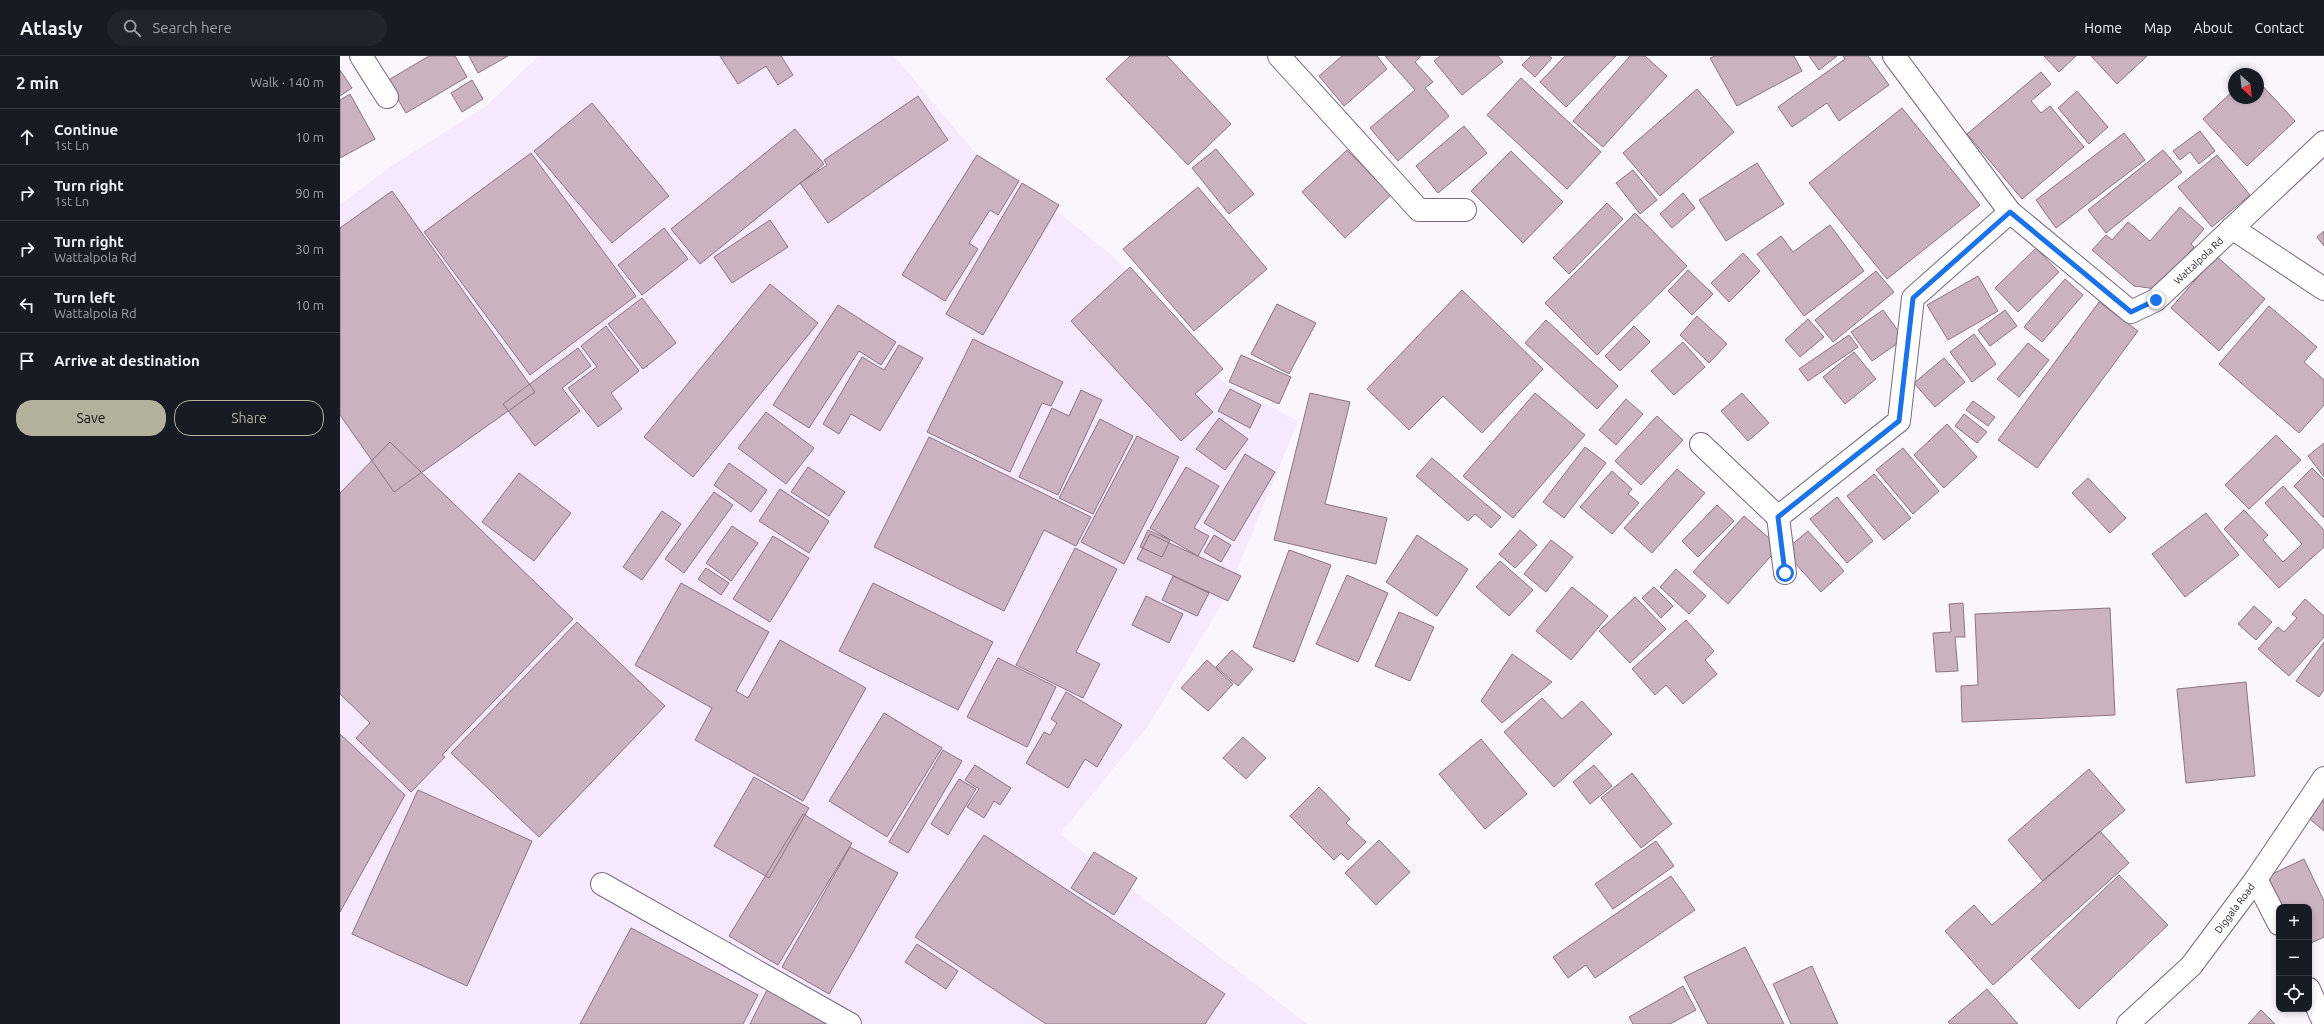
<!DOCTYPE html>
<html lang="en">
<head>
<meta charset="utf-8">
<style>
	body { margin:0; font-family:Ubuntu,sans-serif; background:#20242c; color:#f1f3f6 }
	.controls { position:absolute; right:12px; bottom:12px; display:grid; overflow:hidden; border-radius:8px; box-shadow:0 2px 6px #0003 }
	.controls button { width:36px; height:36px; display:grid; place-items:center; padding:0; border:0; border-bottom:1px solid #363941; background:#171b24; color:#f1f3f6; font:20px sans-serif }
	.compass { position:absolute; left:1888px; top:12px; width:36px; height:36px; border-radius:50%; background:#171b24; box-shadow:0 2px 6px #0003; rotate:153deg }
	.stop { position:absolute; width:12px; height:12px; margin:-9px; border:3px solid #1a73e8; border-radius:50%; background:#fff }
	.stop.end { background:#1a73e8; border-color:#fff; box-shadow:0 1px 4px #0008 }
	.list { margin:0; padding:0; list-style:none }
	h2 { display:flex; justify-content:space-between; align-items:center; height:52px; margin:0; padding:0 16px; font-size:17px }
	h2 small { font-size:13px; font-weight:400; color:#9ea1a6 }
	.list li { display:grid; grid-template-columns:26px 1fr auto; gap:12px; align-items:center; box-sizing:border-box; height:56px; padding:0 16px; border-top:1px solid #363941 }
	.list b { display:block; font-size:15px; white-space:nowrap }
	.list p { margin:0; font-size:13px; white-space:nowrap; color:#9ea1a6 }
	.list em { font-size:13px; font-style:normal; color:#9ea1a6 }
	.actions { display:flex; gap:8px; padding:12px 16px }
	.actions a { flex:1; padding:9px 0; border:1px solid #b3b19c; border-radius:16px; text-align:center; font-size:14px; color:#b3b19c }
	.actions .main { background:#b3b19c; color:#111 }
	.icon { flex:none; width:22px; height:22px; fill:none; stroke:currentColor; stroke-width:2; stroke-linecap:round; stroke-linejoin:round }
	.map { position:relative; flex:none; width:1984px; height:968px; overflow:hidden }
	header { display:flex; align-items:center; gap:24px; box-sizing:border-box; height:56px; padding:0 20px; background:#171b24; border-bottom:1px solid #363941 }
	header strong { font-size:19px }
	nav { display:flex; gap:22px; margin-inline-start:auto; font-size:14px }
	.search { width:280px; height:36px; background:#20242c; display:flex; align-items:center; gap:10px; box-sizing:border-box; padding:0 14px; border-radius:22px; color:#9ea1a6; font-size:15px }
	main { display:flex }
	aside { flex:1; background:#171b24 }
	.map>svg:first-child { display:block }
	.built { fill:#f6e8fe }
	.building { fill:#cab2c0; stroke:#8b7582 }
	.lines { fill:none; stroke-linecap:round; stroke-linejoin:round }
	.minor-casing { stroke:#766a7d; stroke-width:24 }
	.minor { stroke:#fff; stroke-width:22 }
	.route { stroke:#1a73e8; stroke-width:5 }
	.labels { text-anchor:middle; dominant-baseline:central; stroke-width:3.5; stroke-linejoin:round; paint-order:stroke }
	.street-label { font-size:10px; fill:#1b161d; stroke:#fff }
</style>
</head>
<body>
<header>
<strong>Atlasly</strong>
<div class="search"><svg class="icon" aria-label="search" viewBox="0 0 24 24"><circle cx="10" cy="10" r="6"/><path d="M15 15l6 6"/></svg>Search here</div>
<nav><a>Home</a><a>Map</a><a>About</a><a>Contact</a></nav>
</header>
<main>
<aside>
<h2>2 min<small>Walk · 140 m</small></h2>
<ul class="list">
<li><svg class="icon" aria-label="ahead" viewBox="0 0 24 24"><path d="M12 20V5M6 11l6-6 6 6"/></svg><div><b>Continue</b><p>1st Ln</p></div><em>10 m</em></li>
<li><svg class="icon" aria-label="right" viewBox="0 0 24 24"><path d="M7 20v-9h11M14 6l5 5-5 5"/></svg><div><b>Turn right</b><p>1st Ln</p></div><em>90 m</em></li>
<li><svg class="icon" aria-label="right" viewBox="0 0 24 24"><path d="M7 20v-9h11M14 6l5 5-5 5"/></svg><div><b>Turn right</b><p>Wattalpola Rd</p></div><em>30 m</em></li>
<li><svg class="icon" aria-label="left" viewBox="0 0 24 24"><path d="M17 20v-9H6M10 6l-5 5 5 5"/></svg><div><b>Turn left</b><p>Wattalpola Rd</p></div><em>10 m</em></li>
<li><svg class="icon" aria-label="arrive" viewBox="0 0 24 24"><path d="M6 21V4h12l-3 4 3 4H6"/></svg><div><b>Arrive at destination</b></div></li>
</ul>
<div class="actions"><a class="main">Save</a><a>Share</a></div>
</aside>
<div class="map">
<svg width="1984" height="968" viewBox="0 0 1984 968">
	<rect width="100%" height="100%" fill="#fbf5fe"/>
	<path class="built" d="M199,0H554L637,99L679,125L773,200L882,325L958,365L886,541L808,670L720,778L967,968H0V149L47,113L146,50Z"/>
	<path class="building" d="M89,0H115L127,21L66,57L47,25Z
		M129,0H168L138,17Z
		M380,0H441L453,19L438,29L426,10L398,28Z
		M790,0H827L891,68L848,109L766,23Z
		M1002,0H1037L1047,13L1004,50L979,20Z
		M1045,0H1081L1075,6L1093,26L1085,32L1109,60L1058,105L1030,72L1075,34Z
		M1100,0H1158L1163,6L1122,39L1094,5Z
		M1191,0H1209L1212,2L1195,21L1182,9Z
		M1225,0H1276L1226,51L1200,26Z
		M1290,0H1305L1327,20L1263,91L1233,65Z
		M1375,0H1454L1462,15L1397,50L1370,2Z
		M1469,0H1497L1479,14Z
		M1503,0H1528L1549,29L1499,65L1487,47L1452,71L1438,51L1505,3Z
		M1704,0H1736L1719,16Z
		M1751,0H1807L1777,28Z
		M0,14L12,32L0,40Z
		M1701,16L1711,28L1691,45L1701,57L1710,50L1744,91L1682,143L1627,78Z
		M1181,22L1261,96L1227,133L1147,59Z
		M132,24L143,43L122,56L111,37Z
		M1918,25L1955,65L1907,110L1863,63L1894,34V42H1918Z
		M1357,33L1394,76L1320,140L1283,97Z
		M1737,35L1768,71L1749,88L1718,52Z
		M10,38L35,83L0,102V44Z
		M578,40L608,84L488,167L460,127L487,109L484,104Z
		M252,47L329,140L272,187L194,95Z
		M1562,52L1640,149L1547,223L1469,127Z
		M1124,70L1147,97L1098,137L1076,110Z
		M455,73L484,108L360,208L331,173Z
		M1860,75L1875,95L1859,108L1850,96L1840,104L1833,95Z
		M1784,77L1805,104L1716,172L1696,144Z
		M876,93L914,138L889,158L852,112Z
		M1007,94L1051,139L1005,182L962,136Z
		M1823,94L1842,116L1766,177L1748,154Z
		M1171,95L1223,146L1183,187L1131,135Z
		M191,97L296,240L190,319L84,176Z
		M637,99L679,125L658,159L650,154L629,187L638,193L605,245L562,219Z
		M1877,99L1910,139L1872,171L1838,131Z
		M1417,107L1444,148L1386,185L1359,144Z
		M1293,114L1317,144L1300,158L1276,127Z
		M682,127L719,149L643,279L606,258Z
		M858,131L927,213L854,275L783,193Z
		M52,135L195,336L54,436L0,359V172Z
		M1343,137L1355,152L1332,172L1320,158Z
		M1267,147L1283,163L1229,218L1213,202Z
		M1840,151L1864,173L1851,188L1854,191L1817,233L1794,230L1752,194L1766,179L1772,184L1788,166L1810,185Z
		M1295,157L1347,210L1257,299L1205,247Z
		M430,164L448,191L392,227L374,201Z
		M1490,169L1524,215L1464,260L1417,198L1441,180L1453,196Z
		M324,172L348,203L302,239L278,209Z
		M1984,175V190L1977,181Z
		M1696,192L1719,216L1678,256L1655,232Z
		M1403,197L1420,215L1389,246L1371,227Z
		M1876,200L1925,243L1879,295L1831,252Z
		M790,211L883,313L855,338L873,356L841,385L731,265Z
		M1348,214L1373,238L1352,259L1328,235Z
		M1536,215L1554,236L1493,286L1475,264Z
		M1638,220L1658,255L1608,284L1587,249Z
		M1725,223L1743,239L1702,286L1684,271Z
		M430,228L478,267L353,421L304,381Z
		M1122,234L1203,313L1142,377L1103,340L1069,374L1027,333Z
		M302,242L336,287L303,313L268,268Z
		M1759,246L1798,275L1697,412L1658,384Z
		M937,248L976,267L949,318L911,298Z
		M498,249L556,286L541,309L519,295L469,372L433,349Z
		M1929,250L1977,291L1964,306L1984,324V349L1959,377L1879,308Z
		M1543,254L1564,283L1532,305L1511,276Z
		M1665,254L1677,270L1650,290L1638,274Z
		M1357,260L1387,288L1369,307L1340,279Z
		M1468,263L1484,281L1460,301L1445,284Z
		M1206,264L1278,330L1257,353L1185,287Z
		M266,270L299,315L271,337L282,353L258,371L228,332L257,311L241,290Z
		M1294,270L1310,286L1280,315L1265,300Z
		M1634,278L1656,308L1632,326L1610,296Z
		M1509,279L1518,291L1468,325L1459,313Z
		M633,283L723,326L711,350L702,347L670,416L587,376Z
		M1343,286L1365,311L1334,339L1311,315Z
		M1688,287L1709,304L1679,341L1657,323Z
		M559,289L583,302L540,375L511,358L499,378L483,368L522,301L544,314Z
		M238,292L251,310L222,332L240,355L195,390L163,348Z
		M1514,296L1536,323L1505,348L1483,321Z
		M901,299L951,321L939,348L889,326Z
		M1604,302L1625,326L1595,351L1574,327Z
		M890,333L921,349L910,372L878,355Z
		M741,334L762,344L718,439L679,421L712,352L729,360Z
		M970,337L1010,346L985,448L1047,462L1036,508L934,484Z
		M1195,337L1245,379L1173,462L1123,420Z
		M1402,337L1429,367L1408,385L1381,355Z
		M1286,343L1303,358L1276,389L1259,374Z
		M1633,345L1655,361L1648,370L1626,354Z
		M426,356L474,392L446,428L398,392Z
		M1624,358L1647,376L1637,387L1615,370Z
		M1317,360L1343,384L1301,429L1275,405Z
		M879,362L908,383L885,414L856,393Z
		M760,363L793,380L753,458L719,442Z
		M1607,368L1637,401L1604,432L1574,399Z
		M1936,379L1961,404L1909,453L1885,429Z
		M797,380L839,401L784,508L741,486Z
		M589,381L751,461L736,490L704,474L664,555L534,491Z
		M50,386L233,563L102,699L105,701L71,736L16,682L30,667L0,638V437Z
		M1984,387V421L1968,400Z
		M1245,391L1266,407L1224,462L1203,446Z
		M1563,392L1599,435L1573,458L1536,414Z
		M905,398L935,416L894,485L864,467Z
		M1092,402L1161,461L1151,472L1135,458L1128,465L1076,420Z
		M389,407L427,434L411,456L374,429Z
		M468,411L505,436L489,460L451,436Z
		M846,411L879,430L854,472L869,480L858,500L810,472Z
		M1972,412L1984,424V462L1954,430Z
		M1337,413L1365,437L1312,497L1284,472Z
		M1272,415L1292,433L1288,438L1299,447L1272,478L1240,451Z
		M179,417L231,457L194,505L142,466Z
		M1534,418L1571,462L1544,484L1507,440Z
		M1748,422L1786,462L1770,477L1732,437Z
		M1943,430L1984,474V491L1939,532L1884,473L1904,454L1928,479L1923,484L1943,506L1962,488L1925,447Z
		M440,433L489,465L469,497L419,465Z
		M374,436L393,449L344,517L325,503Z
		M1497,441L1533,485L1507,507L1470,463Z
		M1377,449L1394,465L1358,501L1342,485Z
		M322,455L341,468L302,524L283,511Z
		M1866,457L1899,499L1845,541L1812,498Z
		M1404,460L1439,491L1388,548L1353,516Z
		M392,470L418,487L391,525L366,507Z
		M808,474L830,484L822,501L800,491Z
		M1180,474L1197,489L1175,512L1159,498Z
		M1468,475L1504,515L1481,536L1444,495Z
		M810,478L901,520L888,545L797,503Z
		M874,479L891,489L881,506L864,496Z
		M1077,479L1128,513L1097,560L1046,526Z
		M433,480L469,502L430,566L393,543Z
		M1211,484L1233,501L1206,536L1184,518Z
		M735,492L777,513L736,596L760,608L743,642L676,609Z
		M949,494L991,509L954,606L913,591Z
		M1160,505L1193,534L1169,560L1136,531Z
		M366,512L389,527L381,539L358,523Z
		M1336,513L1366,540L1349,558L1320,531Z
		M1007,519L1048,537L1018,606L976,588Z
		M833,520L869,537L857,560L822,544Z
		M341,527L429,576L396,635L408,642L440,584L526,632L463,745L355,684L372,652L295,609Z
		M533,527L653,586L618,654L499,595Z
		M1232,531L1268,560L1231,604L1196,575Z
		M1314,531L1333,550L1321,562L1302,542Z
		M806,540L843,558L829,587L792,569Z
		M1295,541L1326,573L1290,607L1259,575Z
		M1965,543L1984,560V581L1949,620L1918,593L1938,571L1944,576L1957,562L1952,558Z
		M1623,547L1625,581H1615L1618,615L1596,616L1593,577L1611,576L1609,548Z
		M1914,550L1932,566L1916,584L1898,568Z
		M1770,552L1775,659L1622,666L1621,630L1638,629L1635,558Z
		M1059,556L1094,571L1070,625L1035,610Z
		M1346,564L1374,595L1365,604L1377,618L1343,648L1326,629L1315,639L1292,613Z
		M237,566L325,650L199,781L111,697Z
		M1984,586V634L1979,641L1956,625Z
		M892,594L913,613L898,630L876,611Z
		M1172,598L1212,626L1162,667L1141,645Z
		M658,602L716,631L687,691L627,661Z
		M867,604L893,628L868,655L841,632Z
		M1906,626L1915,720L1846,727L1837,633Z
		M726,636L782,669L757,711L745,703L728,732L686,707L704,676L710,679L717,667L711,663Z
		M1202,642L1222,663L1242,645L1272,678L1214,731L1164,676Z
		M544,657L602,692L547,781L489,745Z
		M0,678L65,739L0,856Z
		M903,681L926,702L906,723L883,702Z
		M1141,683L1187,738L1145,773L1099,718Z
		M603,694L622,705L568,797L549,786Z
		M635,709L671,732L660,749L654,745L644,762L627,751L639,733L625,724Z
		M1254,709L1272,730L1250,748L1233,726Z
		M1749,713L1785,754L1703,825L1668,784Z
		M1292,717L1332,768L1301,792L1261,742Z
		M414,721L469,752L429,822L374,790Z
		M619,723L636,733L608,779L591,768Z
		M979,731L1010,763L1006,767L1026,786L1008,804L1001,797L994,804L950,760Z
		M78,734L192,785L127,930L12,878Z
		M1984,739V775L1966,760Z
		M463,758L512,787L438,909L389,880Z
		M1760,775L1789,807L1653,929L1605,875L1634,849L1652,869Z
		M644,779L885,938L865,968H706L575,881Z
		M1039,784L1070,816L1036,849L1005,817Z
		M1316,785L1334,810L1273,853L1255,828Z
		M510,791L558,817L489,938L442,911Z
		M754,796L797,822L774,859L731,832Z
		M1964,803L1984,845V881L1969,888V851H1941L1926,821Z
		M1779,819L1828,869L1739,953L1691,903Z
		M1331,820L1355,854L1255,922L1246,909L1228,922L1213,901Z
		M291,872L418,939L403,968H240Z
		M577,888L618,915L606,933L565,906Z
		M1405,891L1425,930L1444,968H1368L1344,921Z
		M1472,910L1498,968H1451L1433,928Z
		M1343,930L1356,954L1330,968H1293L1289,961Z
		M1647,933L1678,968H1610L1608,966Z
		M427,934L496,968H410Z
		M1921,954L1935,968H1908Z"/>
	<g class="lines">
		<g class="minor-casing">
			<g id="minor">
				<path d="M21,0L47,41"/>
				<path d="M939,0L1079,154H1125"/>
				<path id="s1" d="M1554,0L1670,156L1791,256L1816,244L1984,86"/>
				<path d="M1892,172L1984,233"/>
				<path d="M1361,388L1438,461"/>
				<path d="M1445,517L1438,461L1559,365L1573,242L1670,156"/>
				<path d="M1916,823L1939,868"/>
				<path d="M262,828L510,968"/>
				<path d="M1969,933L1984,967"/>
				<path id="s2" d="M1788,968L1851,910L1916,823L1984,722"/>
			</g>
		</g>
		<use href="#minor" class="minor"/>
	</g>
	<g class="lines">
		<path class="route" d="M1445,517L1438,461L1559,365L1573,242L1670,156L1791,256L1816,244"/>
	</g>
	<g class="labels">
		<g class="street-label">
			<text stroke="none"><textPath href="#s1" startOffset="437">Wattalpola Rd</textPath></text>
			<text stroke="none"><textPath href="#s2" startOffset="158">Diggala Road</textPath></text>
		</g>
	</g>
</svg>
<div class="controls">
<button>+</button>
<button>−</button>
<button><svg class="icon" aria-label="locate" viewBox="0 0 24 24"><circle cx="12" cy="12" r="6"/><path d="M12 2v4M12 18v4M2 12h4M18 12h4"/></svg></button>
</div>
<svg class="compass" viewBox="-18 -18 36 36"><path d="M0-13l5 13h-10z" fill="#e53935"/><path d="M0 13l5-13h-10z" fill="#9ea1a6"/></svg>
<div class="stop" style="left:1445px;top:517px"></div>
<div class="stop end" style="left:1816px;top:244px"></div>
</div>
</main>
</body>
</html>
